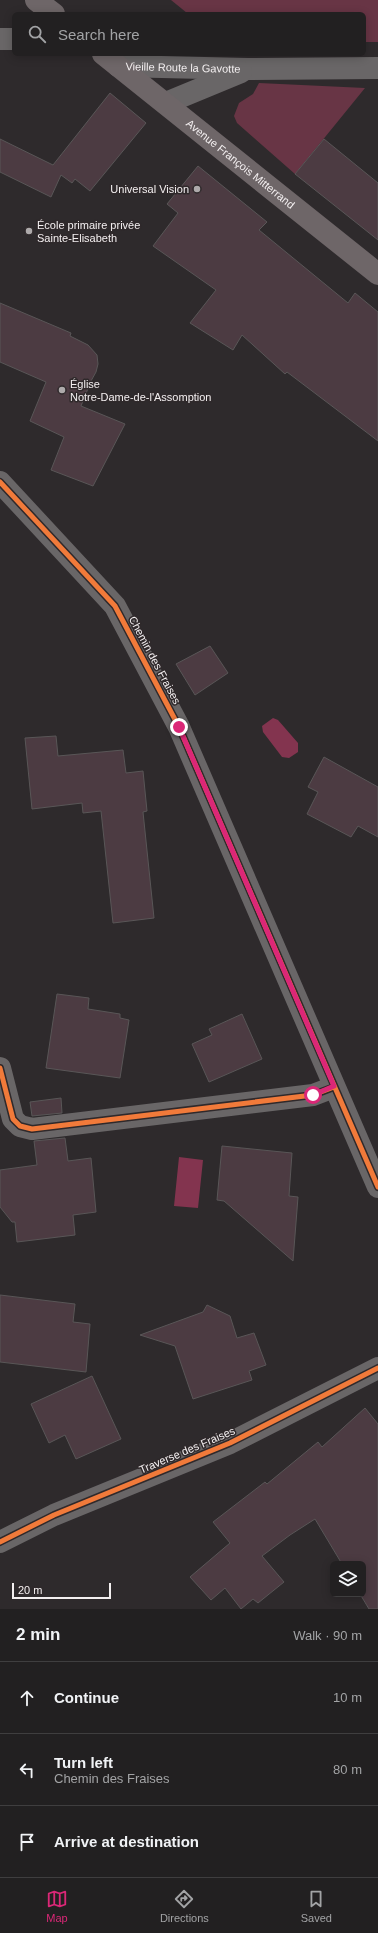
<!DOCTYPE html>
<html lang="en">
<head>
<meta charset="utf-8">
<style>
	body { margin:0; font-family:Helvetica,sans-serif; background:#2e2d2e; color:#f1f3f6 }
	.controls { position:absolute; right:12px; bottom:12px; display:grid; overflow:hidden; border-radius:6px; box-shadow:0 2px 10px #0003 }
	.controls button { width:36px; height:36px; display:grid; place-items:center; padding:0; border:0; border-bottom:1px solid #3f3e3f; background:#222021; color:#f1f3f6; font:20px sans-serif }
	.scale { position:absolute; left:12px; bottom:10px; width:99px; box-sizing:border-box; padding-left:4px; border:2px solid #f3eff0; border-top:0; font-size:11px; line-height:14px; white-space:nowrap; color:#f3eff0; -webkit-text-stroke:3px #2f292b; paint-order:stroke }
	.stop { position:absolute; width:12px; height:12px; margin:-9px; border:3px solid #db2777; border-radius:50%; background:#fff }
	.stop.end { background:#db2777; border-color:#fff; box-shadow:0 1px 4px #0008 }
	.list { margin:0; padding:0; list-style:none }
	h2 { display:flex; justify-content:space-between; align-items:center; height:52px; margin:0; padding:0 16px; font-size:17px }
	h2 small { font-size:13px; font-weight:400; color:#a2a3a5 }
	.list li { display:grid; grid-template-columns:26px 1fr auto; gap:12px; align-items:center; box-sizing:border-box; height:72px; padding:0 16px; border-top:1px solid #3f3e3f }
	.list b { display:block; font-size:15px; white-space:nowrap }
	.list p { margin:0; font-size:13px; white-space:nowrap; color:#a2a3a5 }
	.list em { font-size:13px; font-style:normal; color:#a2a3a5 }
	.icon { flex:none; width:22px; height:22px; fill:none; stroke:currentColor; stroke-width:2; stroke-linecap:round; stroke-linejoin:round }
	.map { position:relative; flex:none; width:378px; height:1609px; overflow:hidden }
	.search { position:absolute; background:#222021; box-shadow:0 2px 10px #0003; left:12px; right:12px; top:12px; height:44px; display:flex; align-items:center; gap:10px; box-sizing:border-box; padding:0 14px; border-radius:6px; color:#a2a3a5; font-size:15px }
	.sheet { height:268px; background:#222021 }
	nav { display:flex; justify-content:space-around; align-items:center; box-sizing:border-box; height:56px; border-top:1px solid #3f3e3f; background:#222021; font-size:11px; color:#a2a3a5 }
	nav a { display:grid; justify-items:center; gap:2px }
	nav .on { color:#db2777 }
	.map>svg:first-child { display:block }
	.green { fill:#683545 }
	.water { fill:#83344f }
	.building { fill:#4c3b42; stroke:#595657 }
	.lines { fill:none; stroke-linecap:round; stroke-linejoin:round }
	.minor { stroke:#696667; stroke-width:22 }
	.major { stroke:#6e6668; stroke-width:22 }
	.cycleway-casing { stroke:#2f292b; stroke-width:8 }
	.cycleway { stroke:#f17a3a; stroke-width:5 }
	.route { stroke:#db2777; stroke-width:5 }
	.poi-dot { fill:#aeaaab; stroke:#2f292b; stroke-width:1.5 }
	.labels { text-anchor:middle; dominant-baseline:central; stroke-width:3; stroke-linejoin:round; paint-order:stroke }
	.street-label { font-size:11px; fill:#f3eff0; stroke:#2f292b }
	.poi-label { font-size:11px; fill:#f3eff0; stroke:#2f292b; text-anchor:start }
</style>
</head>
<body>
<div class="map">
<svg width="378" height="1609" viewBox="0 0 378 1609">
	<rect width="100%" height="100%" fill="#2e2a2c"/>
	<path class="green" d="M171,0H378V42H364V14H193L187,13Z
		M259,83L365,88L295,174L237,123L234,116L239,103L253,94Z"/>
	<path class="water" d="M273,718L278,720L298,743V752L289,758L282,757L263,732L262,726Z
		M179,1157L203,1160L198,1208L174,1206Z"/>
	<path class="building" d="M110,93L146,123L90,191L75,179L72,183L61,175L51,197L0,172V139L53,165Z
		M324,139L378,183V240L295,174Z
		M198,166L267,222L259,230L348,303L355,293L378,312V441L287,372L285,374L242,335L233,350L190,323L216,290L153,246L178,213L167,204Z
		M0,303L71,333L70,336L88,345L97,355L98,364L96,372L91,381L81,406L125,424L93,486L51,470L64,437L30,421L46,382L0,362Z
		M210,646L228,673L195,695L176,664Z
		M56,736L58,756L123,750L126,773L143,771L147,811L143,812L154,918L113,923L101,811L83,813L82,803L32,809L25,738Z
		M324,757L378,787V837L358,826L351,837L307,814L318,792L308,787Z
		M57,994L89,998L88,1009L120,1014V1018L129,1020L120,1078L46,1068Z
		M242,1014L262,1059L209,1082L192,1044L212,1035L209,1029Z
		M61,1098L62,1113L32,1116L30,1102Z
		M65,1138L68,1161L91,1158L96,1212L73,1215L75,1235L17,1242L15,1222H12L0,1207V1170L37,1165L34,1141Z
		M222,1146L292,1153L289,1196L298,1197L293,1261L224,1201L217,1200Z
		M0,1295L75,1304L73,1322L90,1324L86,1372L0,1362Z
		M207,1305L230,1316L237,1338L254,1333L266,1365L249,1371L252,1380L193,1399L175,1346L140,1335L203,1312Z
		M92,1376L121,1439L76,1459L65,1435L49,1443L31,1404Z
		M365,1408L378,1424V1609H369L360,1594H363V1564H342L315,1519L290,1535L262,1556L284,1582L258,1603L253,1599L241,1609L225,1588L211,1600L190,1577L230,1543L213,1522L265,1482L267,1484L318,1442L322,1447Z"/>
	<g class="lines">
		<g class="minor">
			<path d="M0,39H14"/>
			<path id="s1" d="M118,66L248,69L378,68"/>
			<path d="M166,103L241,72"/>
			<path d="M0,482L115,606L179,727L378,1187"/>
			<path d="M0,1068L13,1119L20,1126L32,1129L313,1095L334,1087"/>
			<path d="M0,1542L54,1515L230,1443L378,1368"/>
		</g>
		<g class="major">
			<path d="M36,0L54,14"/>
			<path id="s2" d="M103,54L378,274"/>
		</g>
		<g class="cycleway-casing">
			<path id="cycleway" d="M0,482L115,606L179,727L378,1187
				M0,1068L13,1119L20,1126L32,1129L313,1095L334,1087
				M0,1542L54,1515L230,1443L378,1368"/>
		</g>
		<use href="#cycleway" class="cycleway"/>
	</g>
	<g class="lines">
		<path class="route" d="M179,727L334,1086L313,1095"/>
	</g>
	<g class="poi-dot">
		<circle cx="197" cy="189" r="4"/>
		<circle cx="29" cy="231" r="4"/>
		<circle cx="62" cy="390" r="4"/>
	</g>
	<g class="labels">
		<g class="street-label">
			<text stroke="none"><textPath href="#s1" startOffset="65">Vieille Route la Gavotte</textPath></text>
			<text stroke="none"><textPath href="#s2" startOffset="176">Avenue François Mitterrand</textPath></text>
			<text transform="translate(155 660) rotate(62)">Chemin des Fraises</text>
			<text transform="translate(187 1450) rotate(-23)">Traverse des Fraises</text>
		</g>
		<g class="poi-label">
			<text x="189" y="189" text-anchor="end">Universal Vision</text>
			<text x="37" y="225">École primaire privée<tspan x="37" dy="13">Sainte-Elisabeth</tspan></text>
			<text x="70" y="384">Église<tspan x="70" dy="13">Notre-Dame-de-l'Assomption</tspan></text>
		</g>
	</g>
</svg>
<div class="controls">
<button><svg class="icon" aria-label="layers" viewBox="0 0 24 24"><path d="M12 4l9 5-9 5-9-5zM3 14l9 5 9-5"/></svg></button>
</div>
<div class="scale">20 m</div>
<div class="stop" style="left:313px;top:1095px"></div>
<div class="stop end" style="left:179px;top:727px"></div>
<div class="search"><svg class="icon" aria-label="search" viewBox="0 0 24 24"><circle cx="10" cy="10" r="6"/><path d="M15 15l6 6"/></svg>Search here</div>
</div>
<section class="sheet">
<h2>2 min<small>Walk · 90 m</small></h2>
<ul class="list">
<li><svg class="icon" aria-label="ahead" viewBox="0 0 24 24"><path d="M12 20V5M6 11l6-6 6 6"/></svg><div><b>Continue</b></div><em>10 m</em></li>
<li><svg class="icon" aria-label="left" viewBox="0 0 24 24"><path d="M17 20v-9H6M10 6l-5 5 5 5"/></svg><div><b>Turn left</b><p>Chemin des Fraises</p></div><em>80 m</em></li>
<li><svg class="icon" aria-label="arrive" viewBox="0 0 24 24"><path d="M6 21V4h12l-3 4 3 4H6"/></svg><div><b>Arrive at destination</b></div></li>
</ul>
</section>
<nav>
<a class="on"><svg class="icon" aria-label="map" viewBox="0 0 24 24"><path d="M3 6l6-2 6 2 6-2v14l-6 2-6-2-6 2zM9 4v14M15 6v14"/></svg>Map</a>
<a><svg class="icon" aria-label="directions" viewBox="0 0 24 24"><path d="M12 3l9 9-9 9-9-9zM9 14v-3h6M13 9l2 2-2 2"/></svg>Directions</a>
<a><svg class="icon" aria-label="saved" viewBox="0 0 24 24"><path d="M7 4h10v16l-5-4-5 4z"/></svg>Saved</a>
</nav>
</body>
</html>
